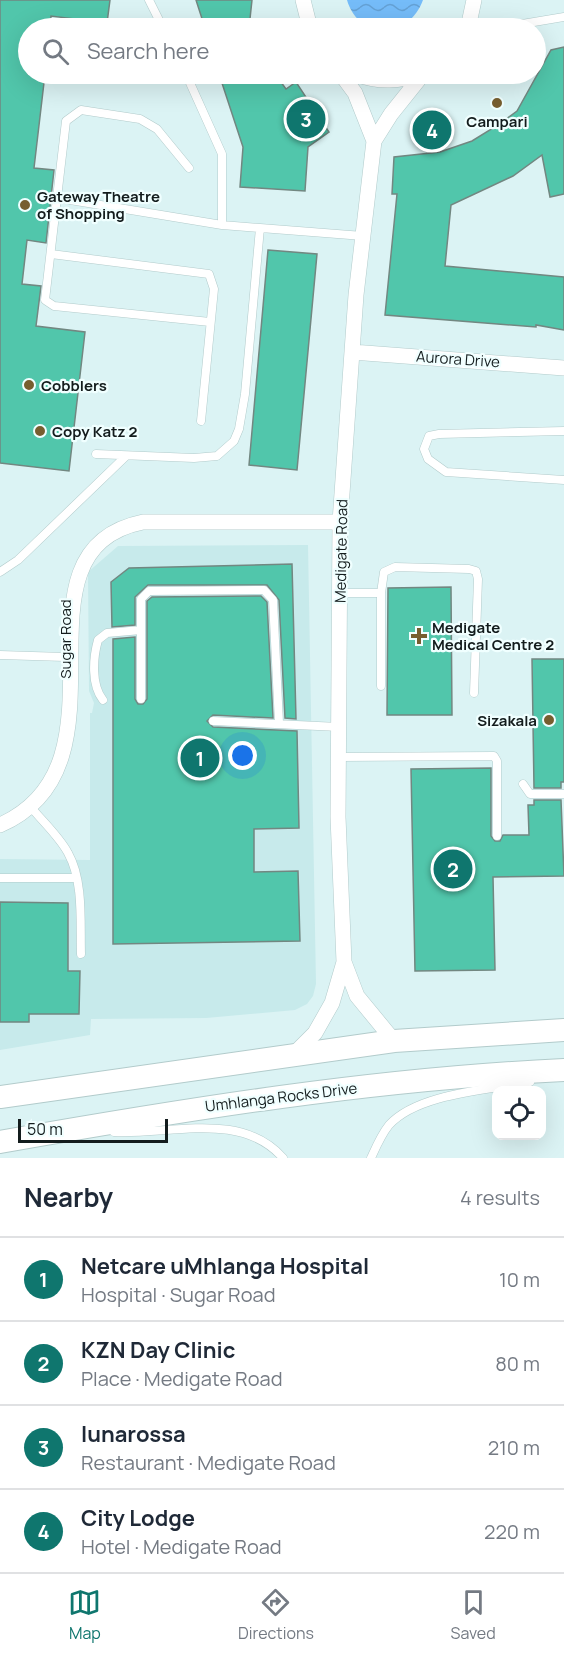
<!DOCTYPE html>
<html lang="en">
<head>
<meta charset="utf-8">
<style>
	body { margin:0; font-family:Manrope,sans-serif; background:#f2f2f3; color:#1f2937 }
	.controls { position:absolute; right:18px; bottom:18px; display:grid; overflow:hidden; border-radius:12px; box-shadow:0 6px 24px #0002 }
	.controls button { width:54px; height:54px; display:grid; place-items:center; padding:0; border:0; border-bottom:2px solid #e0e1e3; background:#fff; color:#1f2937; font:30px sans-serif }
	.scale { position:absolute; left:18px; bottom:15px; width:150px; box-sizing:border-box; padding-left:6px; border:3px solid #131c1d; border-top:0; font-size:16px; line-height:21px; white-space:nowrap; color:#131c1d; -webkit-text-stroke:4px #f0ffff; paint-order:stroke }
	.you { position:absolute; left:243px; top:756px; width:21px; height:21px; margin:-15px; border:4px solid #fff; border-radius:50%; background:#1a73e8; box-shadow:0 0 0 9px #1a73e833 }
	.badge { display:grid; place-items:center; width:39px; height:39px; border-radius:50%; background:#0f766e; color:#fff; font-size:20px; font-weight:700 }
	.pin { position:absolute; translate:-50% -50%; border:3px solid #fff; box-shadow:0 2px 6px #0006 }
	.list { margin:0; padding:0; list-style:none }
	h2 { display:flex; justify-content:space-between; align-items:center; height:78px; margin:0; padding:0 24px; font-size:26px }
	h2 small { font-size:20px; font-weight:400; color:#747a83 }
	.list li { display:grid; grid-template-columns:39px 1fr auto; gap:18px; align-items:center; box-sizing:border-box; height:84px; padding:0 24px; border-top:2px solid #e0e1e3 }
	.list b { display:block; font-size:22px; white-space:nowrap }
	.list p { margin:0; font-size:20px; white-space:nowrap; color:#747a83 }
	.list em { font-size:20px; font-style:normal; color:#747a83 }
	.icon { flex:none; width:33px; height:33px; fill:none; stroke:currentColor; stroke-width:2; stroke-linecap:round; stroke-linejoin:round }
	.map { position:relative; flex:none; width:564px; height:1158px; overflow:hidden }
	.search { position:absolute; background:#fff; box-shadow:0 6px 24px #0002; left:18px; right:18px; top:18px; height:66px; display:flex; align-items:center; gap:15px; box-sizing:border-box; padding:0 21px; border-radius:33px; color:#747a83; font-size:22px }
	.sheet { height:414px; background:#fff }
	nav { display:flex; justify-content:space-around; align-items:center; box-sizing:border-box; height:84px; border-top:2px solid #e0e1e3; background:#fff; font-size:16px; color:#747a83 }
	nav a { display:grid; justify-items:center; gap:3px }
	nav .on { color:#0f766e }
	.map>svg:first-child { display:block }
	.built { fill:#c7eaeb }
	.water { fill:url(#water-waves) }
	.building { fill:#51c6ab; stroke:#728781; stroke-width:1.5 }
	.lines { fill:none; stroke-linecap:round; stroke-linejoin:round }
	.service-casing { stroke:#b2cbcb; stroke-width:9 }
	.minor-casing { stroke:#b2cbcb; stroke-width:16 }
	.secondary-casing { stroke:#b2cbcb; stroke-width:24 }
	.service { stroke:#fff; stroke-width:8 }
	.minor { stroke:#fff; stroke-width:15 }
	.secondary { stroke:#fff; stroke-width:22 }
	.poi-dot { fill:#775e2f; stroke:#f0ffff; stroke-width:2 }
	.labels { text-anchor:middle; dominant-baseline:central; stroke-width:4.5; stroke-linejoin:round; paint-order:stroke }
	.poi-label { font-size:15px; font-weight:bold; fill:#131c1d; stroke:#f0ffff; text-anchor:start }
	.street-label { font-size:15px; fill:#131c1d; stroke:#f0ffff }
</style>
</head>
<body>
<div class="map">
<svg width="564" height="1158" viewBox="0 0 564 1158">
	<defs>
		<pattern id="water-waves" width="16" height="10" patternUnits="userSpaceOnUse" patternTransform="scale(1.5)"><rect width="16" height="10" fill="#75bcf9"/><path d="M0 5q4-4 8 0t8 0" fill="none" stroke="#64a1d5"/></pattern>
	</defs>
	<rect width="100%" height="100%" fill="#dbf3f4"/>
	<path class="built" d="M308,545L316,984L313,996L307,1004L295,1010L206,1018L91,1019L90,1035L0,1050V859L90,860V713H92L94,703L89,691L88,572L118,546Z"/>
	<path class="water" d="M347,0H423C409,39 359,41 347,0Z"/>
	<path class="building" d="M0,0H110L107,23L51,16L50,28H28V74H45L34,168L54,170L46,243L27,240L22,284L41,286L36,326L85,332L69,471L0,463Z
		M196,0H252L249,28H205Z
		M564,47V194L550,197L542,155L513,176L451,205L445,266L564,277V330L536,325V327L385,315L397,194H392L394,157L440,152L472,141L498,125L517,111L551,50Z
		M219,74H275L286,89L296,82L329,132L308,147L305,191L240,187L243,147Z
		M268,250L317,254L297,470L249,465Z
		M292,564L296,719L285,718L279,600L267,585H148L135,597V625L112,627L111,582L129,568Z
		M451,587L452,715H387L388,588Z
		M261,596L267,602L273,718L213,715L207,721L213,727L297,731L299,828L254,829V872L298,871L300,941L113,944V639L135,637V699L138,704H143L147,699V601L152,597Z
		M532,659H564V782H561V788H534Z
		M491,768V836L495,841H500L503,835H529L528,805H534V800H561L564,876L493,877L495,970L415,971L411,769Z
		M0,902L68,903V971H80L79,1014H29V1022H0Z"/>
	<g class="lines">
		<g class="service-casing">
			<path id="service" d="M149,0L163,28
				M498,28L564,17
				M186,74L222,154V225
				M189,168L157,129L140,119L81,110L66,121L45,300L54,306L210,322
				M58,198L222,225L363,236
				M51,254L209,274L214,289L201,421
				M564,431L439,434L429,436L424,449L428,459L446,472L564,480
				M96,454L194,458L217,456L234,441L239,429L245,394L260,228
				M0,572L18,560L126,456
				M339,593H381
				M0,655L65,657
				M381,686V593L384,572L395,567L469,569L476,571L478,579L474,693
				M141,699V599L149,591L264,590L273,600L279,723
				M103,700C91,685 93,658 98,640L107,633L141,630
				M213,721L339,727
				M339,757L494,756L497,761V836
				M523,784L530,794H564
				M30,806C42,821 59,836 68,853C84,881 80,924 81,954
				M0,878H76
				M114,1132C170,1135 241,1110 283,1158
				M371,1158C376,1147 381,1135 389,1125C418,1093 489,1090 530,1082"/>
		</g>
		<g class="minor-casing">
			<path id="minor" d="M303,0L310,28
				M468,28L474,0
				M341,74L355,93L374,141
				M356,74C379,83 400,81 423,74
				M352,352L564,368
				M0,825C141,763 0,551 143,522H340
				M344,962L357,996L394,1041
				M294,1054L315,1033L332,1003L344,962L338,817L340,522L356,295L374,141L391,114L423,74"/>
		</g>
		<g class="secondary-casing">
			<path id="secondary" d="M0,1097L394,1041L564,1030
				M0,1142C187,1109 374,1079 564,1070"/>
		</g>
		<use href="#service" class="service"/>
		<use href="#minor" class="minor"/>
		<use href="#secondary" class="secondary"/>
	</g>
	<g class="poi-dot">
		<circle cx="497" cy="103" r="6"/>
		<circle cx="25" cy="205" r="6"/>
		<circle cx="29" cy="385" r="6"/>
		<circle cx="40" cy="431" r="6"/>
		<path d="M416 627h6v6h6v6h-6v6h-6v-6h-6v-6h6z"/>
		<circle cx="549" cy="720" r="6"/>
	</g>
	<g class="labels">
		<g class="poi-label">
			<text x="497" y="121" text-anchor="middle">Campari</text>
			<text x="37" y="196">Gateway Theatre<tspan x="37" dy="17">of Shopping</tspan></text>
			<text x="41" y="385">Cobblers</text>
			<text x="52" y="431">Copy Katz 2</text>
			<text x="432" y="627">Medigate<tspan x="432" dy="17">Medical Centre 2</tspan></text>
			<text x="537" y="720" text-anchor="end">Sizakala</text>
		</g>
		<g class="street-label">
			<text transform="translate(458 359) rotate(4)">Aurora Drive</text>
			<text transform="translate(341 551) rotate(-89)">Medigate Road</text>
			<text transform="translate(65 639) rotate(-90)">Sugar Road</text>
			<text transform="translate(281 1097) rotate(-7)">Umhlanga Rocks Drive</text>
		</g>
	</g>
</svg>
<div class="controls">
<button><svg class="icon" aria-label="locate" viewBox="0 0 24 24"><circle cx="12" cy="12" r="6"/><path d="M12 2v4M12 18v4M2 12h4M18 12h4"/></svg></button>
</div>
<div class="scale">50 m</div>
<div class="you"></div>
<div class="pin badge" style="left:200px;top:758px">1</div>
<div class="pin badge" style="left:453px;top:869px">2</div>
<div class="pin badge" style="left:306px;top:119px">3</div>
<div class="pin badge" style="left:432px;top:130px">4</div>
<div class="search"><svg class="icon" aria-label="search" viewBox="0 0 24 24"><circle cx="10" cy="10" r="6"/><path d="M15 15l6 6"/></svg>Search here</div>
</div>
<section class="sheet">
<h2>Nearby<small>4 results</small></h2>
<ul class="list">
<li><span class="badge">1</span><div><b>Netcare uMhlanga Hospital</b><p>Hospital · Sugar Road</p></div><em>10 m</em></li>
<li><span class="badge">2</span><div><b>KZN Day Clinic</b><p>Place · Medigate Road</p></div><em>80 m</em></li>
<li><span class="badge">3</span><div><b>lunarossa</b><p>Restaurant · Medigate Road</p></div><em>210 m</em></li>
<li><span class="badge">4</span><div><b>City Lodge</b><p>Hotel · Medigate Road</p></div><em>220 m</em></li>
</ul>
</section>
<nav>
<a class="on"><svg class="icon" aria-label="map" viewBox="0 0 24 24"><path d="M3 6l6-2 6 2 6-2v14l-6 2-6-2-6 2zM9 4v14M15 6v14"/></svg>Map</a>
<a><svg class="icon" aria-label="directions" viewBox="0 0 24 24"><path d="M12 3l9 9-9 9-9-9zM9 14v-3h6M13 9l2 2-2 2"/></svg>Directions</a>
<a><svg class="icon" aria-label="saved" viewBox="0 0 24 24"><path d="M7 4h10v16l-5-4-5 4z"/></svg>Saved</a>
</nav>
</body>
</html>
